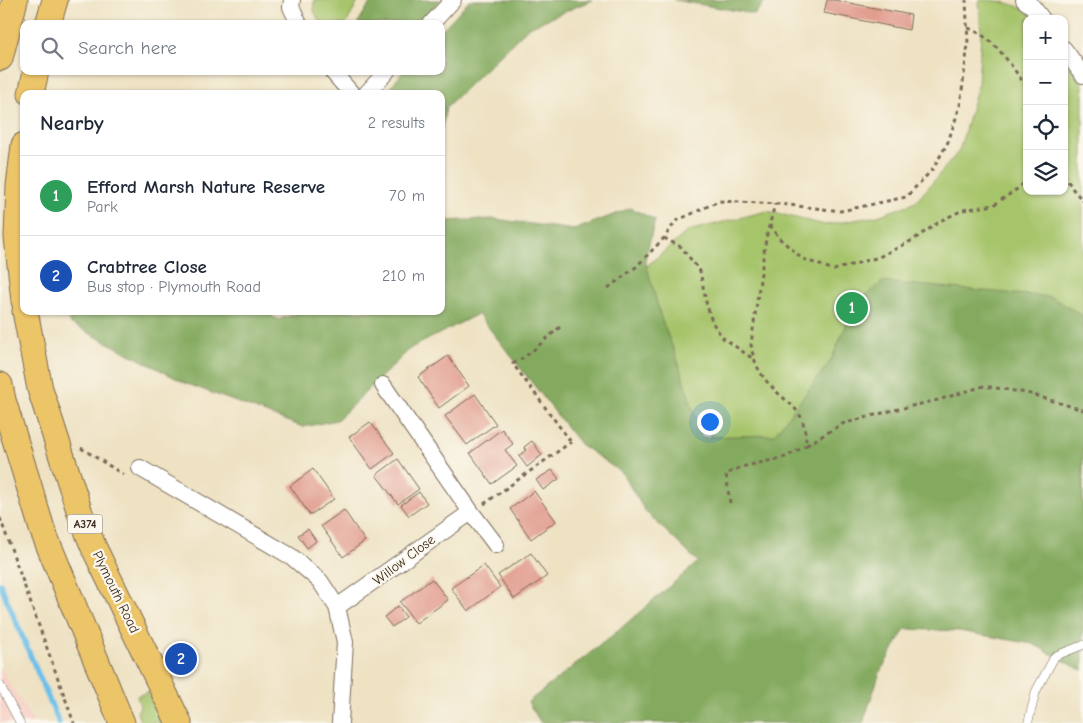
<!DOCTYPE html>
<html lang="en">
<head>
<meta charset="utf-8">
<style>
	body { margin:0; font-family:"Comic Neue",sans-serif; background:#f2f2f3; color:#1f2937 }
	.controls { position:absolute; right:15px; top:15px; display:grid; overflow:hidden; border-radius:10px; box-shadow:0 1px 4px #0004 }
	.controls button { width:45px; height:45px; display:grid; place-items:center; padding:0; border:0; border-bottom:1px solid #e0e1e3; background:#fff; color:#1f2937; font:25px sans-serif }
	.you { position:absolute; left:709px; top:421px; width:18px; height:18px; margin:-12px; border:4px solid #fff; border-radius:50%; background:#1a73e8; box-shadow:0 0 0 8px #1a73e833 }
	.badge { display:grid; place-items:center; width:32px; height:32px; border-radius:50%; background:#d1495b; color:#fff; font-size:16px; font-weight:700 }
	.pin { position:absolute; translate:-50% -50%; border:2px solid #fff; box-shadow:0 1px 5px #0006 }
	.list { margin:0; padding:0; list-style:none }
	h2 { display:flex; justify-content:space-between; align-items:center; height:65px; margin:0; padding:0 20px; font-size:21px }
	h2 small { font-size:16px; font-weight:400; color:#747a83 }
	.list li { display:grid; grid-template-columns:32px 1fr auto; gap:15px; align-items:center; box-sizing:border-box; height:80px; padding:0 20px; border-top:1px solid #e0e1e3 }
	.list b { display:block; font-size:19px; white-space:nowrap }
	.list p { margin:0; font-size:16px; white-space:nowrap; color:#747a83 }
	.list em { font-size:16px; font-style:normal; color:#747a83 }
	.icon { flex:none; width:28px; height:28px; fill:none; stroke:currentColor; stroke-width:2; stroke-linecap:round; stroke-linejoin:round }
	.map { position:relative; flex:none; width:1083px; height:723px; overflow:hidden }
	.search { position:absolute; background:#fff; box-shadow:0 1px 4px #0004; left:20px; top:20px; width:425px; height:55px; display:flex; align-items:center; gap:12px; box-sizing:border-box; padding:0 18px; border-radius:10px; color:#747a83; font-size:19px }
	.panel { position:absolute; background:#fff; box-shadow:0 1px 4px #0004; left:20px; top:90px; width:425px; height:225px; border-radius:10px }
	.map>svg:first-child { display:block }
	.built { fill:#f7d1c8 }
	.green { fill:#a6c46b; stroke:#707744 }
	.forest { fill:#84aa5f; stroke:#606a3e }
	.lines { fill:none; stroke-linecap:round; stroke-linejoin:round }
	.stream { stroke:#6dc0e9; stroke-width:5.5 }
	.building { fill:#e09889 }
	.lane-casing { stroke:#7a6a58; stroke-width:9 }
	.street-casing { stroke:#7a6a58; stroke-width:18 }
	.primary-casing { stroke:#7a6a58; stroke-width:27 }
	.path { stroke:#7a6a58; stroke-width:3; stroke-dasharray:4 4; stroke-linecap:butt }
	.lane { stroke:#fff; stroke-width:8 }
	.street { stroke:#fff; stroke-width:16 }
	.primary { stroke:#edc569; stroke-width:25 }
	.labels { text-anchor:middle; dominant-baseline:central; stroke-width:4.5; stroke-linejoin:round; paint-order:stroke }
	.shield { fill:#fbf7ec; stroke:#75685c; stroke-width:1 }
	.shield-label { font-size:12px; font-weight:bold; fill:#3b2a1e }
	.street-label { font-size:14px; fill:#3b2a1e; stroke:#fbf7ec }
</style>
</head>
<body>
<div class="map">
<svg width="1083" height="723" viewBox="0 0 1083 723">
	<rect width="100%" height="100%" fill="#fbf7ec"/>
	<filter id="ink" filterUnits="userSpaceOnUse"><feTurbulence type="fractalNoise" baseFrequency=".02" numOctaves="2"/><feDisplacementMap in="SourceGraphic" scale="10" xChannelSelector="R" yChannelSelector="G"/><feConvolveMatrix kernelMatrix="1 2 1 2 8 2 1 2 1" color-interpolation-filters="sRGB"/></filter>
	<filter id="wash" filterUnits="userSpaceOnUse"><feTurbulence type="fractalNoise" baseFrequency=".0096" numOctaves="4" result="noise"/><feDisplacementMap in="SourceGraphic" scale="20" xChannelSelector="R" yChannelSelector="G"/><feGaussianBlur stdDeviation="1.12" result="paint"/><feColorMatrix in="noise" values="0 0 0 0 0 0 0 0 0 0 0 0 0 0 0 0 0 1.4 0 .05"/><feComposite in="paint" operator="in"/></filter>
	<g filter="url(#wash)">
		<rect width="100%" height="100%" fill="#eee2c3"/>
		<path class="built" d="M0,668L34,723H0Z"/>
		<path class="green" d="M314,0H359L346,24H321L314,11Z
			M979,0C998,0 1022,3 1034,19H1027V191H1064V59L1083,84V621L747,525L708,429L672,405L614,294L688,231L767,211L825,225L878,216L916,202L959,151L978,85L981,33Z
			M148,692L162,723H141L137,713L140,706L137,696Z"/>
		<path class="forest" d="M372,0H441L417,24H357Z
			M472,0H592L529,27L446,107L441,133V94H390L392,85L404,71H441V31L468,2Z
			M674,0H766L755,14Z
			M631,208L655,220L645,260L662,321L675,353L702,437L774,435L830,362L855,305L882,282L1051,297L1083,316V671L1033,644L959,631L905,629L880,672L863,723H541L528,702L614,634L698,562L645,511L622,473L580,444L478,314L411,348L337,420L303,427L185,383L70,323L63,311H264L278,320L304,311H441V221L495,219L574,230Z"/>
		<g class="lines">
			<path class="stream" d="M0,584L59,723"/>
		</g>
		<g id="blocks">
			<path class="building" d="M827,0H834L911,15L909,30L824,13Z
				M448,356L469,386L439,408L418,377Z
				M475,394L496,424L467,445L445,416Z
				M370,422L394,453L372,469L349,437Z
				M502,429L513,444L505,450L517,466L492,484L470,453Z
				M532,441L542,455L527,467L519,456L526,450L524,447Z
				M398,459L419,489L398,504L376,475Z
				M313,469L334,499L310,515L290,486Z
				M552,470L559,479L543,490L536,480Z
				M534,491L556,521L531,539L510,509Z
				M419,492L427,503L409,516L401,505Z
				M344,510L365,541L343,557L321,526Z
				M308,529L316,541L307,548L298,535Z
				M531,553L547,576L514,599L498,575Z
				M484,565L500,587L468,611L451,588Z
				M432,579L448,600L416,623L400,602Z
				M398,606L406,617L392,627L384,617Z"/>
		</g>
	</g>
	<g filter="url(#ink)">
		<use href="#blocks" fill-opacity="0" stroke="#7a6a58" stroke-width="1"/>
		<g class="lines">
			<g class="lane-casing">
				<path id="lane" d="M0,685L20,723
					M1028,723L1036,691L1055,656L1083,645"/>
			</g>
			<g class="street-casing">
				<path id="street" d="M292,0L291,7L299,24
					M1024,0L1032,6L1042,19
					M431,24L453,0
					M1064,49L1083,75
					M332,71L352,94
					M366,94L387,71
					M383,385L471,512L496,545
					M140,468L292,557L320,581L337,607L345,642L340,723
					M337,607L471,512"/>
			</g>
			<g class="primary-casing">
				<path id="primary" d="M48,24L55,0
					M0,58L15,0
					M31,94L36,71
					M24,145L19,186L17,237L24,301
					M25,311L40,389L80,513L94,548L179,723
					M0,385L3,400L42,529L122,723"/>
			</g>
			<path class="path" d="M968,28C994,37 1011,65 1027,88
				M1064,174L1072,188L1083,201
				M770,225L779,238L803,259L834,270L879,257L913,240L942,220L963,210L994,205L1020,187L1027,180
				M664,238L681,247L700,271L706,302L712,322L723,338L752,358
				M608,288L636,267L664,238L676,221L719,201L780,204L841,211L906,197L933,169L948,142L960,106L968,44L966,0
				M560,327L530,353L513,364L571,442
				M807,445L842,424L890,411L938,400L984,386L1027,393L1083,410
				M81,448L124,475
				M730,503L726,474L741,467L786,457L807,445C805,436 805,422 799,414C793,404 782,398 774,389C761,377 753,362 751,344L766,238L775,204
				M484,504L571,442
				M0,518L74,723"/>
			<use href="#lane" class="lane"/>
			<use href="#street" class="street"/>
			<use href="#primary" class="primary"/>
		</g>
	</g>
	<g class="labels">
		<rect class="shield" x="67.5" y="514.5" width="35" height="19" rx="4"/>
		<g class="shield-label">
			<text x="85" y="524">A374</text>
		</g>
		<g class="street-label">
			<text transform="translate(404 560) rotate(-37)">Willow Close</text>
			<text transform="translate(116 592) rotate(64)">Plymouth Road</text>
		</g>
	</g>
</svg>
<div class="controls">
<button>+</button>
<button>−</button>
<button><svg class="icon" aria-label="locate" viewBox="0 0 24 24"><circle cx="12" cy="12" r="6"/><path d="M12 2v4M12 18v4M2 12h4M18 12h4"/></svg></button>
<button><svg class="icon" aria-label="layers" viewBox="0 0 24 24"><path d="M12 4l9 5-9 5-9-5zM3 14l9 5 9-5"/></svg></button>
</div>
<div class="you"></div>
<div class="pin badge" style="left:852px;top:308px;background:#2e9e5b">1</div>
<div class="pin badge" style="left:181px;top:659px;background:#1a4fb4">2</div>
<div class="search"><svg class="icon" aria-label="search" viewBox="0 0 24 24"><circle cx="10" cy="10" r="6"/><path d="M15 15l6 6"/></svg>Search here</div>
<section class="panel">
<h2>Nearby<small>2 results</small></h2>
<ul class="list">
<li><span class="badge" style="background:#2e9e5b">1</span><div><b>Efford Marsh Nature Reserve</b><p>Park</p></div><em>70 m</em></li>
<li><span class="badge" style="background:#1a4fb4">2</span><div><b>Crabtree Close</b><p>Bus stop · Plymouth Road</p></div><em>210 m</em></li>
</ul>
</section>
</div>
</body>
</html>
